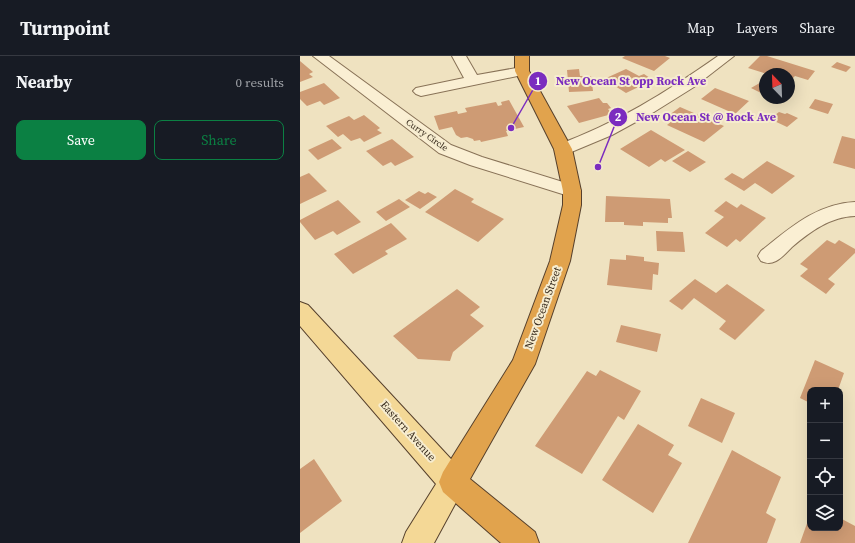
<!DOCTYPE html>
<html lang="en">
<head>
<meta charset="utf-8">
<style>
	body { margin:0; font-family:"Source Serif 4",serif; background:#20242c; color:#f1f3f6 }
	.controls { position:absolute; right:12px; bottom:12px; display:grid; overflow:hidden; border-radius:8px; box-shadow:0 4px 16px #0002 }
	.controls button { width:36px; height:36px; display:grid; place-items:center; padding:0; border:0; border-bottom:1px solid #363941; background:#171b24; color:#f1f3f6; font:20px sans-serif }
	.compass { position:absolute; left:459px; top:12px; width:36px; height:36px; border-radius:50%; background:#171b24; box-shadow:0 4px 16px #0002; rotate:337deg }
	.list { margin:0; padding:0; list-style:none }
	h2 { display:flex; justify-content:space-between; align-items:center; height:52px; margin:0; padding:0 16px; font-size:17px }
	h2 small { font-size:13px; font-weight:400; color:#9ea1a6 }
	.actions { display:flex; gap:8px; padding:12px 16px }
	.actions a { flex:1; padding:9px 0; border:1px solid #0b8043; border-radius:8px; text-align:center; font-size:14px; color:#0b8043 }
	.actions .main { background:#0b8043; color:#fff }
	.icon { flex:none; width:22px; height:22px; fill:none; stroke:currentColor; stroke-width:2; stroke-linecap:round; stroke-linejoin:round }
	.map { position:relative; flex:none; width:555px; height:487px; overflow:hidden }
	header { display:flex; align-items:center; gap:24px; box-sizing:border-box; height:56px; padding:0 20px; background:#171b24; border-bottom:1px solid #363941 }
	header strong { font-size:19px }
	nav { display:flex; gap:22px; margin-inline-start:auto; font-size:14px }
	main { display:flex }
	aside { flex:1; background:#171b24 }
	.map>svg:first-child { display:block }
	.building { fill:#ce9b74 }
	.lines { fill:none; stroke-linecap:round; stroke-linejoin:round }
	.minor-casing { stroke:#887257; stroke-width:2 }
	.major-casing { stroke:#56402c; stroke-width:2 }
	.highway-casing { stroke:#56402c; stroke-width:2 }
	.minor { fill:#faefd3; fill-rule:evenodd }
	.major { fill:#f4d896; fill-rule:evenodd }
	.highway { fill:#e1a34d; fill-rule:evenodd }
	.labels { text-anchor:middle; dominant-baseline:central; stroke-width:4; stroke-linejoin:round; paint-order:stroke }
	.far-street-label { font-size:9px; fill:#372a1c; stroke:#f6eccf }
	.street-label { font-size:11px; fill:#372a1c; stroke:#f6eccf }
	.leader { fill:none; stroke:#7b2cbf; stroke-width:1.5 }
	.callout-dot { fill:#7b2cbf; stroke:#f6eccf; stroke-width:1.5 }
	.mark-label { font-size:12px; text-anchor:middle; font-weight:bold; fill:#fff }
	.callout-label { font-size:12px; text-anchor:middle; font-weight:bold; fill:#7b2cbf; stroke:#f6eccf; stroke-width:4; stroke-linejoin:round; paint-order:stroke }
</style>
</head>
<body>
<header>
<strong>Turnpoint</strong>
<nav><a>Map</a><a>Layers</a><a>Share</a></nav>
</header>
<main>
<aside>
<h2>Nearby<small>0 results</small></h2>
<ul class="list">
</ul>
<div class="actions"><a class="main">Save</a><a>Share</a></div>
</aside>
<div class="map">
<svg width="555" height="487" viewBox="0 0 555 487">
	<rect width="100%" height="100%" fill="#efe2c0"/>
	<path class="building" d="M325,0H365L370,2L354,15L322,2Z
		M460,0H467L515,15L508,24L495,20L490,25L489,18H467L448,12Z
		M0,5L13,16L9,18L13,21L0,26Z
		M537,6L551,11L546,16L531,11Z
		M279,13L280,20H291L293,35L269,36L267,14Z
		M326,13L339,20L344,18L353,24L326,37L304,23Z
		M465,24V39L451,32Z
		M24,27L40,42L24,49L20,45L7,50L0,43V36Z
		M415,32L449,45L435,58L401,43Z
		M299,42L303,47H307L311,52L308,53L312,58L279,67L267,50Z
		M515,43L533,48L528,58L509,52Z
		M209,44L224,71L206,75L208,80L181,86L180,84L174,85L173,83L167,81L161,82L156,79L152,71L139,74L134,60L157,55L158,58L167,56L165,52L196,46L198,50L202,49L201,46Z
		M380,51L424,70L404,86L367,69L372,65L365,62Z
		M479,56L485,58L487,57L498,62L487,71L470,63Z
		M64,59L80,72L77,74L82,77L64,86L60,82L51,85L43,78L38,81L26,70L49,60L54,64Z
		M351,74L385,94L365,106L361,103L349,111L320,93Z
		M542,80L555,83V113L533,107Z
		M32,83L42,92L18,104L8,94Z
		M92,83L114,101L95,110L91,106L83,110L66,95Z
		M388,95L406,106L390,116L372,105Z
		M467,105L495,120L472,138L455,127L444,135L424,123L432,117L443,123Z
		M9,117L27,135L0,148V121Z
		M155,133L174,143L171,146L204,163L178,186L125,156Z
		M119,135L125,138L128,136L137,141L120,153L105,144Z
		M306,140L370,143L372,162H368V167L343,166V170L324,169V166H305Z
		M99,143L110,151L86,165L76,156Z
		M38,144L61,166L37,179L33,175L15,184L0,166V164Z
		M426,145L437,152L441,148L466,162L440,186L436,183L427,191L405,177L424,161L414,155Z
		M91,167L107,183L85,195L88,198L53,218L34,198Z
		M356,175L383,176L385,196L357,195Z
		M527,184L535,188L539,184L555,193V197L528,223L535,228L526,238L500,220L508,213L500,208Z
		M326,199L344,201V205L359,207L358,219L353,218L352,234L307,229L310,203L326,204Z
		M395,223L416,237L427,228L465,254L435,284L419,273L426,265L394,242L382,254L369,245Z
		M157,233L180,251L170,259L184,270L153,296L150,305L118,303L93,280Z
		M321,269L361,278L357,296L316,286Z
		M515,304L544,317L538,334H510V347L500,342Z
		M300,314L341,335L324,364L318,360L282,418L235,390L287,315L296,320Z
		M401,342L435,357L422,387L388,370Z
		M338,368L374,389L368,399L382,407L353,457L302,424Z
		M432,394L481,421L466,457L476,463L467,487H388Z
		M14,403L42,445L0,477V413Z
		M510,459V472H540V462L555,470V487H500Z"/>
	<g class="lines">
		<g class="minor-casing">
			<path id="minor" d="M13,0H29L151,89L182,101L279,131L281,135L279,139L272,141L170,109L139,97Z
				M152,0H166L177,19L222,11L227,12L229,15L227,18L121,40L116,38L113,35L116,32L164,22Z
				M418,0H434L394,31L354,56L312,79L269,97L263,98L257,97L254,93L257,89C315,68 367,36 418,0Z
				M555,146V160C530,161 511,175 492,191C487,196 482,202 476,205C470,208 466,207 461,205L458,200L461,195C490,172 516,148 555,146Z"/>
		</g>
		<g class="major-casing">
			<path id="major" d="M0,246L8,249L163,416L167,426L134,487H102L106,476L136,428L0,270Z"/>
		</g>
		<g class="highway-casing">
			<path id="highway" d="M215,0H229V15L272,93L281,135V149L270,205L235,308L170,423L235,476L239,487H201L143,436L139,426L143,416L213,304L250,205L263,149V135L254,93L215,15Z"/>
		</g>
		<use href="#minor" class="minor"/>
		<use href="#major" class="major"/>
		<use href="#highway" class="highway"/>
	</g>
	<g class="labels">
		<g class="far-street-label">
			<text transform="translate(127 79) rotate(35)">Curry Circle</text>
		</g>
		<g class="street-label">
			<text transform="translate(243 252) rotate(-70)">New Ocean Street</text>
			<text transform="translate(108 375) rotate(48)">Eastern Avenue</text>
		</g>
	</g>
	<path class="leader" d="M211 72L238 25M298 111L318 61"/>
	<g class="callout-dot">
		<circle cx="211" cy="72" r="4"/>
		<circle cx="298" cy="111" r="4"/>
		<circle cx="238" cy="25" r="10"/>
		<circle cx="318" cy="61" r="10"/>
	</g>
	<g class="mark-label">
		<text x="238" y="29">1</text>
		<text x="318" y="65">2</text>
	</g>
	<g class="callout-label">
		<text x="331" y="29">New Ocean St opp Rock Ave</text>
		<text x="406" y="65">New Ocean St @ Rock Ave</text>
	</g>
</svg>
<div class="controls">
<button>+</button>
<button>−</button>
<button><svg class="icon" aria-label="locate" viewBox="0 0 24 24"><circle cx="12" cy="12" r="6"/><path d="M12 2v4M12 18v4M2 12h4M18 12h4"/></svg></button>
<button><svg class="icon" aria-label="layers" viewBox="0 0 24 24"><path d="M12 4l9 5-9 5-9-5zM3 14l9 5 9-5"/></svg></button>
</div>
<svg class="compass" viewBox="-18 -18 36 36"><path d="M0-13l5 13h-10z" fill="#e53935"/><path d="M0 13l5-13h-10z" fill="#9ea1a6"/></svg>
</div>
</main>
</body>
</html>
